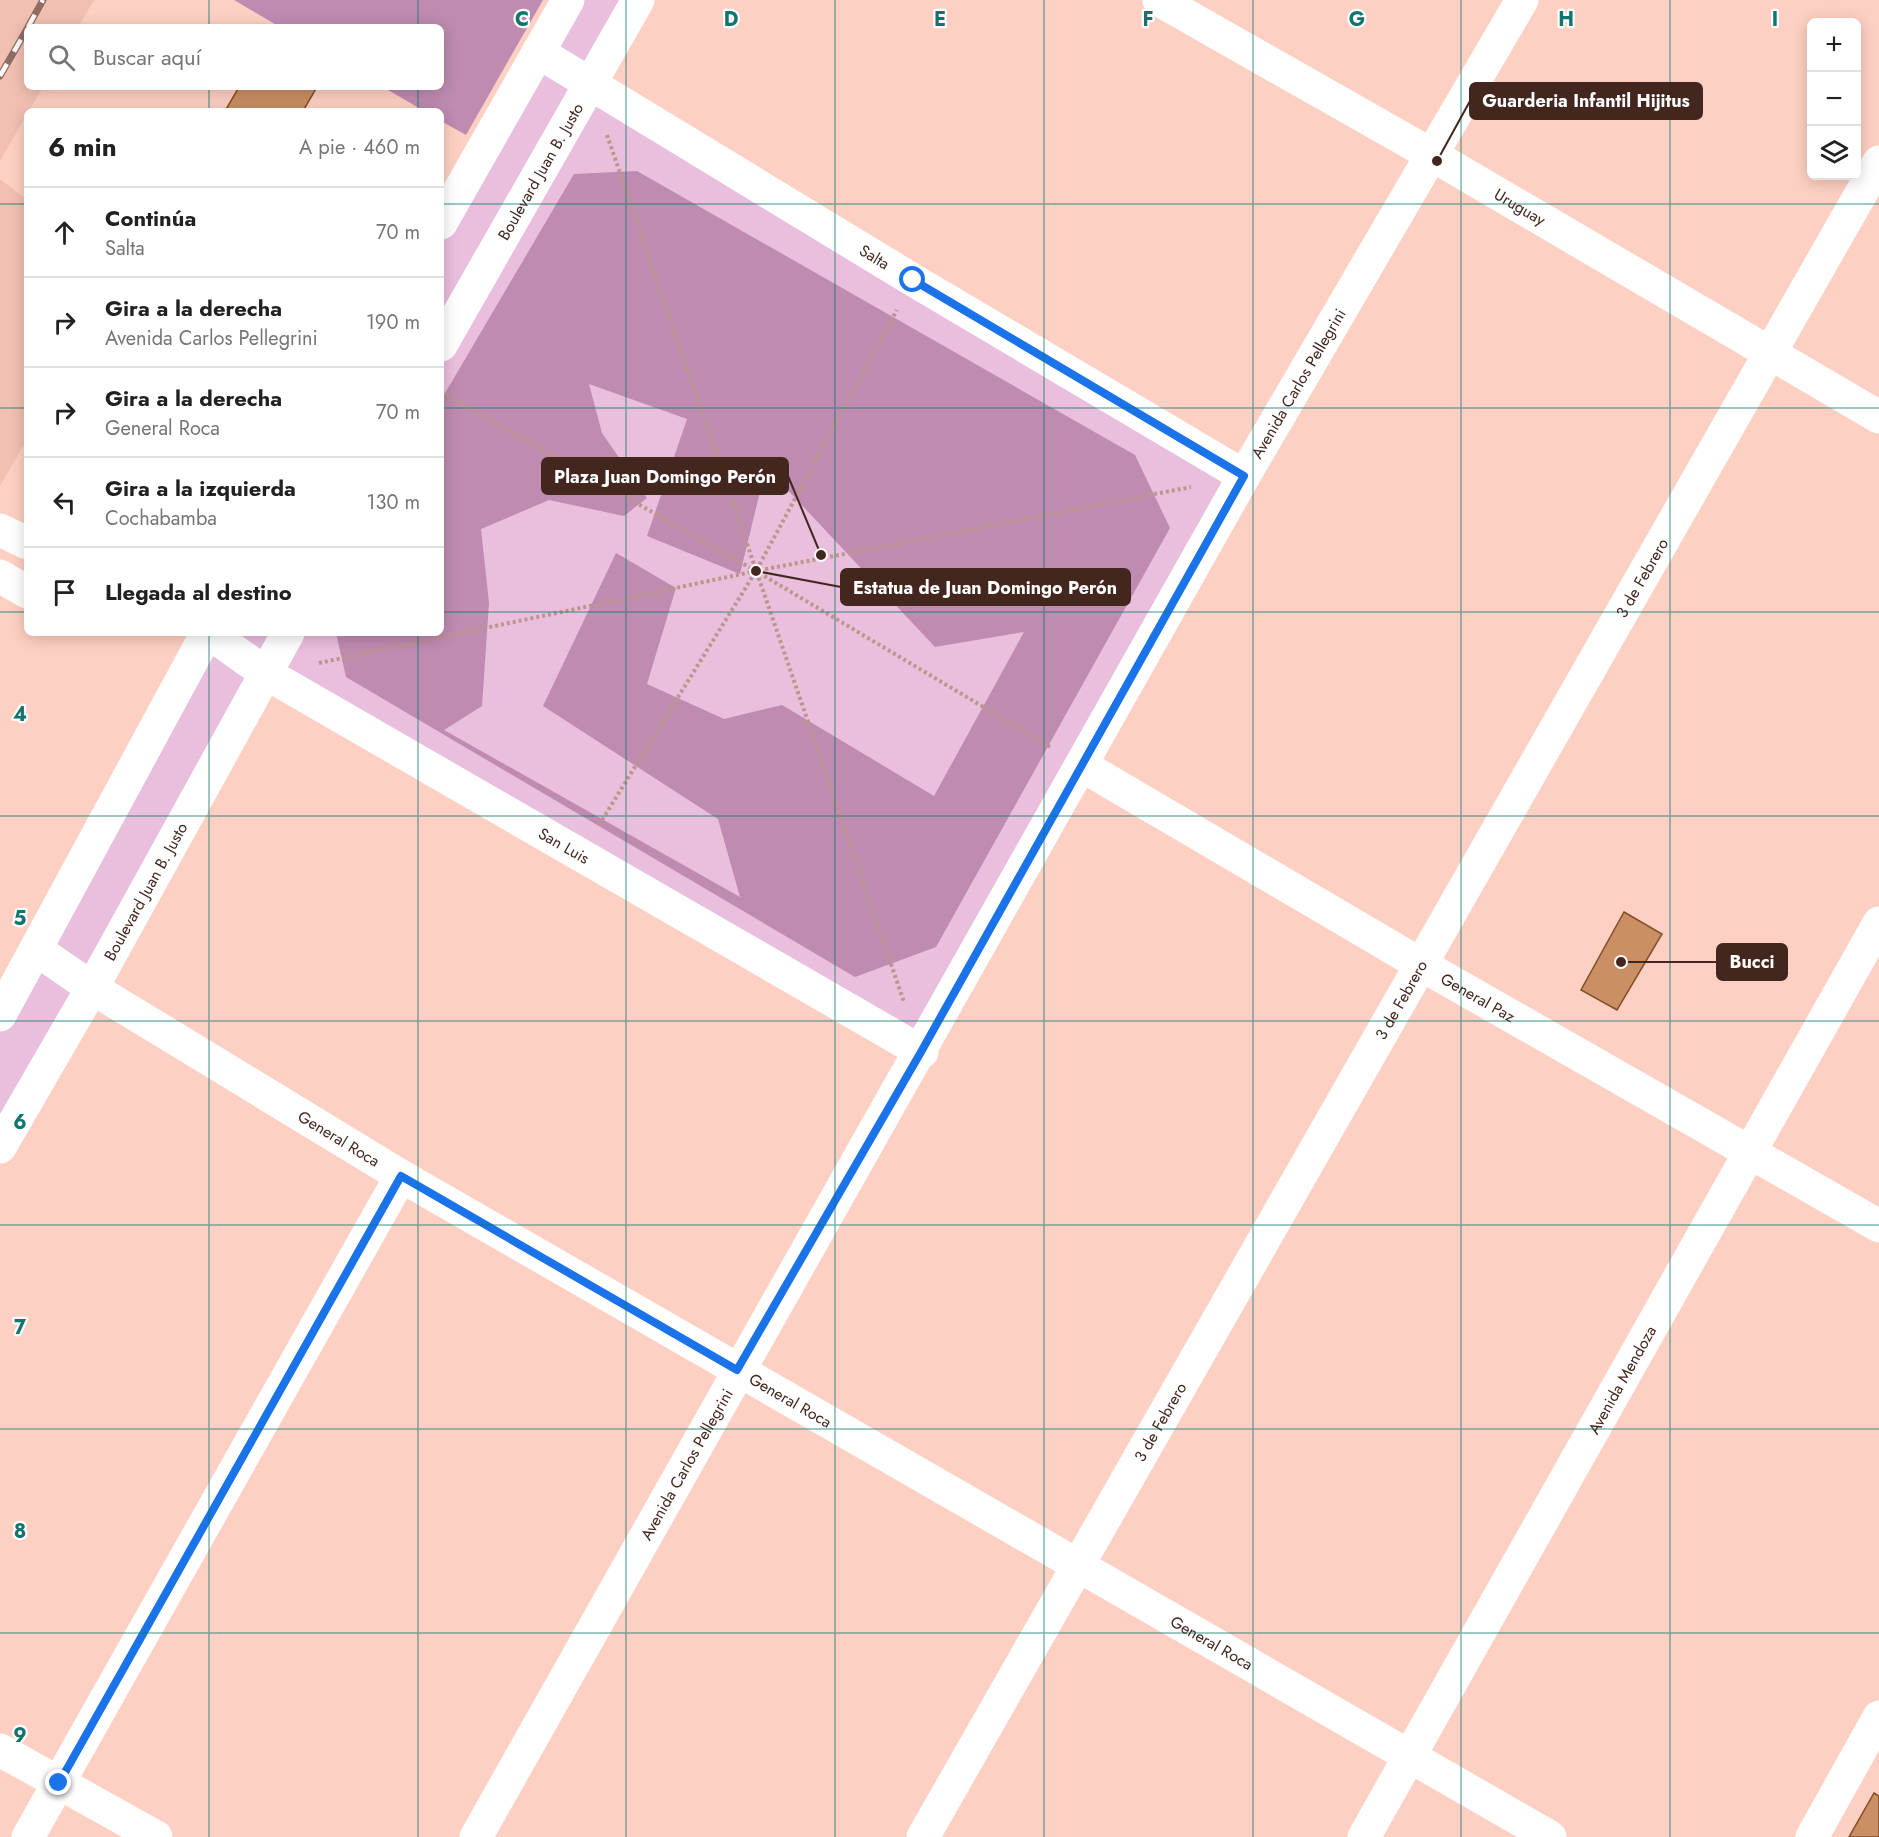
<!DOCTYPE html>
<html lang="es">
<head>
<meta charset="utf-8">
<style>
	body { margin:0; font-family:Jost,sans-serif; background:#f2f2f2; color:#202124 }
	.controls { position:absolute; right:18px; top:18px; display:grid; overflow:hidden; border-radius:9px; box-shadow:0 3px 15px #0003 }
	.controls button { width:54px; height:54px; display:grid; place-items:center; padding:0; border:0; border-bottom:2px solid #e0e0e0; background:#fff; color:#202124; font:30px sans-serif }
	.stop { position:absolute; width:18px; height:18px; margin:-14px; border:4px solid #1a73e8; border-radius:50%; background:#fff }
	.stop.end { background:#1a73e8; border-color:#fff; box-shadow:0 2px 6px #0008 }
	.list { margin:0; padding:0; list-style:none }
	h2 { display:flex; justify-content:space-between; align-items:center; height:78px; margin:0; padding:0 24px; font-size:26px }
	h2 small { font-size:20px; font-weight:400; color:#757577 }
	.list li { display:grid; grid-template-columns:39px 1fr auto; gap:18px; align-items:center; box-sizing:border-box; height:90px; padding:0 24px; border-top:2px solid #e0e0e0 }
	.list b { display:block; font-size:22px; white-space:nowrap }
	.list p { margin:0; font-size:20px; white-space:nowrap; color:#757577 }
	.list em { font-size:20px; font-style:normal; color:#757577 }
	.icon { flex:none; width:33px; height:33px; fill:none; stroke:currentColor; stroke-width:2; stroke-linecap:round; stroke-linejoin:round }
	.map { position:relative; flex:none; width:1879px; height:1837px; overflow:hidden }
	.search { position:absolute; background:#fff; box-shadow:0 3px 15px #0003; left:24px; top:24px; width:420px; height:66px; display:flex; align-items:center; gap:15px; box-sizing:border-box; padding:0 21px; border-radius:9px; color:#757577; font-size:22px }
	.panel { position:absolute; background:#fff; box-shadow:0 3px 15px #0003; left:24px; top:108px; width:420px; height:528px; border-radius:9px }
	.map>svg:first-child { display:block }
	.built { fill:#f1c0b2 }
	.green { fill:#eabedd }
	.forest { fill:#bf8bb1; fill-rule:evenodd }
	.building { fill:#ca8f64; stroke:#844e24; stroke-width:1.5 }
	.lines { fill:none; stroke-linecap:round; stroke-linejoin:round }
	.path { stroke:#bd968a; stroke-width:4; stroke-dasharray:3 3; stroke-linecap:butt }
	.minor { stroke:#fff; stroke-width:33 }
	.tertiary { stroke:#fff; stroke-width:33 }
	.rail-casing { stroke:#906d63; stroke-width:7 }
	.rail { stroke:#fcfcfc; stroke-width:4.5; stroke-dasharray:14; stroke-linecap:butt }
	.route { stroke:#1a73e8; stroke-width:8 }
	.grid { fill:none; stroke:#0f766e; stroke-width:1.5; stroke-opacity:0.55 }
	.labels { text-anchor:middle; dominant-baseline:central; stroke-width:4.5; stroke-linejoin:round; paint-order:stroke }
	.street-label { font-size:16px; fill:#43271f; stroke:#fcfcfc }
	.grid-label { font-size:20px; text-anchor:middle; font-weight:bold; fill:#0f766e; stroke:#fcfcfc; stroke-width:4.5; stroke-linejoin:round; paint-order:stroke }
	.leader { fill:none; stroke:#43271f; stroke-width:2 }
	.callout-dot { fill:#43271f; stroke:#fcfcfc; stroke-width:2 }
	.callout { fill:#43271f; stroke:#43271f; stroke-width:2 }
	.callout-label { font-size:18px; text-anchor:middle; font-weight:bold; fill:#fff }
</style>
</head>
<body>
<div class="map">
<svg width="1879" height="1837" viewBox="0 0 1879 1837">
	<rect width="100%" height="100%" fill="#fed0c3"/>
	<path class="built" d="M0,0H94L78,27H27V87H43L0,161Z
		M0,179L27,200V439L0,486Z"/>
	<path class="green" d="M568,0H638L590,85L1244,476L922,1052L267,674L0,1147V996L207,633H441V223Z"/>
	<path class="forest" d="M234,0H543L466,135L441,121V111H424L383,87H441V27H280Z
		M637,171L1135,455L1170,528L936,947L855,977L346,677L336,633H441V400L574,174ZM589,384L687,419L647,536L740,574L766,467L935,647L1024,632L934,796L782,705L724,719L647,684L676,588L616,553L543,706L718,819L740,897L444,730L482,706L489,603L481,529L549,500L624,516L647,498L602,433Z"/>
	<path class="building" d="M239,87H317L303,111H225Z
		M1624,912L1662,934L1617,1010L1581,990Z
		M1874,1793L1879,1796V1837H1849Z"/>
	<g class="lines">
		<path class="path" d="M607,135L904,1002
			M441,392L756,571L1052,748
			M319,663L756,571L1191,487
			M599,825L756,571L897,310"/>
		<g class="minor">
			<path id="s1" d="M1159,0L1432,155L1879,417"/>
			<path id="s2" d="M538,52L913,280L1244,476"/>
			<path d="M0,530L27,543"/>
			<path d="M0,576L27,592"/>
			<path id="s3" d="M209,633L267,674L922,1052"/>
			<path id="s4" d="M37,950L92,988L401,1176L1550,1837"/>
			<path d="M28,1837L401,1176"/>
			<path id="s5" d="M923,1837L1879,162"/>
			<path id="s6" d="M1364,1837L1879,923"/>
			<path d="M1812,1837L1879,1717"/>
		</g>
		<g class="tertiary">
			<path d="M441,223L568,0"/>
			<path id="s7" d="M441,345L638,0"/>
			<path id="s8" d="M1081,765L1420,964L1879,1226"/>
			<path d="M0,1015L207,633"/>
			<path id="s9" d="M0,1147L92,988L288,633"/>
			<path d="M0,1750L156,1837"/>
			<path id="s10" d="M476,1837L1244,476L1522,0"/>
		</g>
		<g class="rail-casing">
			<path id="rail" d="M28,27L43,0
				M0,76L27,29"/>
		</g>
		<use href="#rail" class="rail"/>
	</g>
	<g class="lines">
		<path class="route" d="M59,1783L401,1176L737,1370L921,1052L1244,476L913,280"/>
	</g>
	<path class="grid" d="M209,0V27M418,0V27M626,0V1837M835,0V1837M1044,0V1837M1253,0V1837M1461,0V1837M1670,0V1837M209,87V111M418,87V111M0,204H27M441,204H1879M0,408H27M441,408H1879M0,612H27M441,612H1879M209,633V1837M418,633V1837M0,816H1879M0,1021H1879M0,1225H1879M0,1429H1879M0,1633H1879"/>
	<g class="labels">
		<g class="street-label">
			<text stroke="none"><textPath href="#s7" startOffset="200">Boulevard Juan B. Justo</textPath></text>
			<text stroke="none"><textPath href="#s1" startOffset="416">Uruguay</textPath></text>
			<text stroke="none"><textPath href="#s2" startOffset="394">Salta</textPath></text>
			<text stroke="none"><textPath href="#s10" startOffset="1670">Avenida Carlos Pellegrini</textPath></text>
			<text stroke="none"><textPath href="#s5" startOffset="1450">3 de Febrero</textPath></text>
			<text stroke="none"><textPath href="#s3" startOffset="414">San Luis</textPath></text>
			<text stroke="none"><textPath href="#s9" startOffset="294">Boulevard Juan B. Justo</textPath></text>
			<text stroke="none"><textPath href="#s8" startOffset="460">General Paz</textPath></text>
			<text stroke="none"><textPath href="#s5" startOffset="964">3 de Febrero</textPath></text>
			<text stroke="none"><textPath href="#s4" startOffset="356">General Roca</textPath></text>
			<text stroke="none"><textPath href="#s6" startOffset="525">Avenida Mendoza</textPath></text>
			<text stroke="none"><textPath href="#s4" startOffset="878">General Roca</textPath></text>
			<text stroke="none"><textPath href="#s5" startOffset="478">3 de Febrero</textPath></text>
			<text stroke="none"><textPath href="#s10" startOffset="428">Avenida Carlos Pellegrini</textPath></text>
			<text stroke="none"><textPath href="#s4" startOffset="1364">General Roca</textPath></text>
		</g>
	</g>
	<g class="grid-label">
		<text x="522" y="26">C</text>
		<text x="731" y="26">D</text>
		<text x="940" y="26">E</text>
		<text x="1148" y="26">F</text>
		<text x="1357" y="26">G</text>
		<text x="1566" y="26">H</text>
		<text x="1775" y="26">I</text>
		<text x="20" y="721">4</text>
		<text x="20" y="925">5</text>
		<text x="20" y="1129">6</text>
		<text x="20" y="1334">7</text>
		<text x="20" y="1538">8</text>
		<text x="20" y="1742">9</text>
	</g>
	<path class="leader" d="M1437 161L1470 101M821 555L788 476M756 571L841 587M1621 962L1717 962"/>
	<g class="callout-dot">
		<circle cx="1437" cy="161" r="6"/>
		<circle cx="821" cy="555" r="6"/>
		<circle cx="756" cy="571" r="6"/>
		<circle cx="1621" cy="962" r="6"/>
	</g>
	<g class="callout">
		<rect x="1470" y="83" width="232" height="36" rx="6"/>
		<rect x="542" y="458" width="246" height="36" rx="6"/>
		<rect x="841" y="569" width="289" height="36" rx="6"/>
		<rect x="1717" y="944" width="70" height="36" rx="6"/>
	</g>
	<g class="callout-label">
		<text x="1586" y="107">Guarderia Infantil Hijitus</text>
		<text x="665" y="483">Plaza Juan Domingo Perón</text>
		<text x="985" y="594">Estatua de Juan Domingo Perón</text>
		<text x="1752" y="968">Bucci</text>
	</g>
</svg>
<div class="controls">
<button>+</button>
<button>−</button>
<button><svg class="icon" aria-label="layers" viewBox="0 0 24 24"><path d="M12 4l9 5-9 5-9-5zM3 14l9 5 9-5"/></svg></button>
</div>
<div class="stop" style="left:913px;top:280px"></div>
<div class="stop end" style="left:59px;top:1783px"></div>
<div class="search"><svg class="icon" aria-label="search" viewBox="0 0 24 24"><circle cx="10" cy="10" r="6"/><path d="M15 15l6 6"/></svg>Buscar aquí</div>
<section class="panel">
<h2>6 min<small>A pie · 460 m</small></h2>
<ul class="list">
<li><svg class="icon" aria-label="ahead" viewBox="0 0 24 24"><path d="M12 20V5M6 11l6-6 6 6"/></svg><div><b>Continúa</b><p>Salta</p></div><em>70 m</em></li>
<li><svg class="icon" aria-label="right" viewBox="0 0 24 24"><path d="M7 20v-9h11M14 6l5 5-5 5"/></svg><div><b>Gira a la derecha</b><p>Avenida Carlos Pellegrini</p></div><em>190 m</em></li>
<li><svg class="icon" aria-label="right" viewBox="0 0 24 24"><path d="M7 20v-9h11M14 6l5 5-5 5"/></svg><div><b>Gira a la derecha</b><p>General Roca</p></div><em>70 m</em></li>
<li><svg class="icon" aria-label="left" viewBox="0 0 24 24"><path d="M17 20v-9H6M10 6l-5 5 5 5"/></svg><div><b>Gira a la izquierda</b><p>Cochabamba</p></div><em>130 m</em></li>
<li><svg class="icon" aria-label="arrive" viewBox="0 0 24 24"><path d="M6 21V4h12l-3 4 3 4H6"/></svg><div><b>Llegada al destino</b></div></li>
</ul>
</section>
</div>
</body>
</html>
